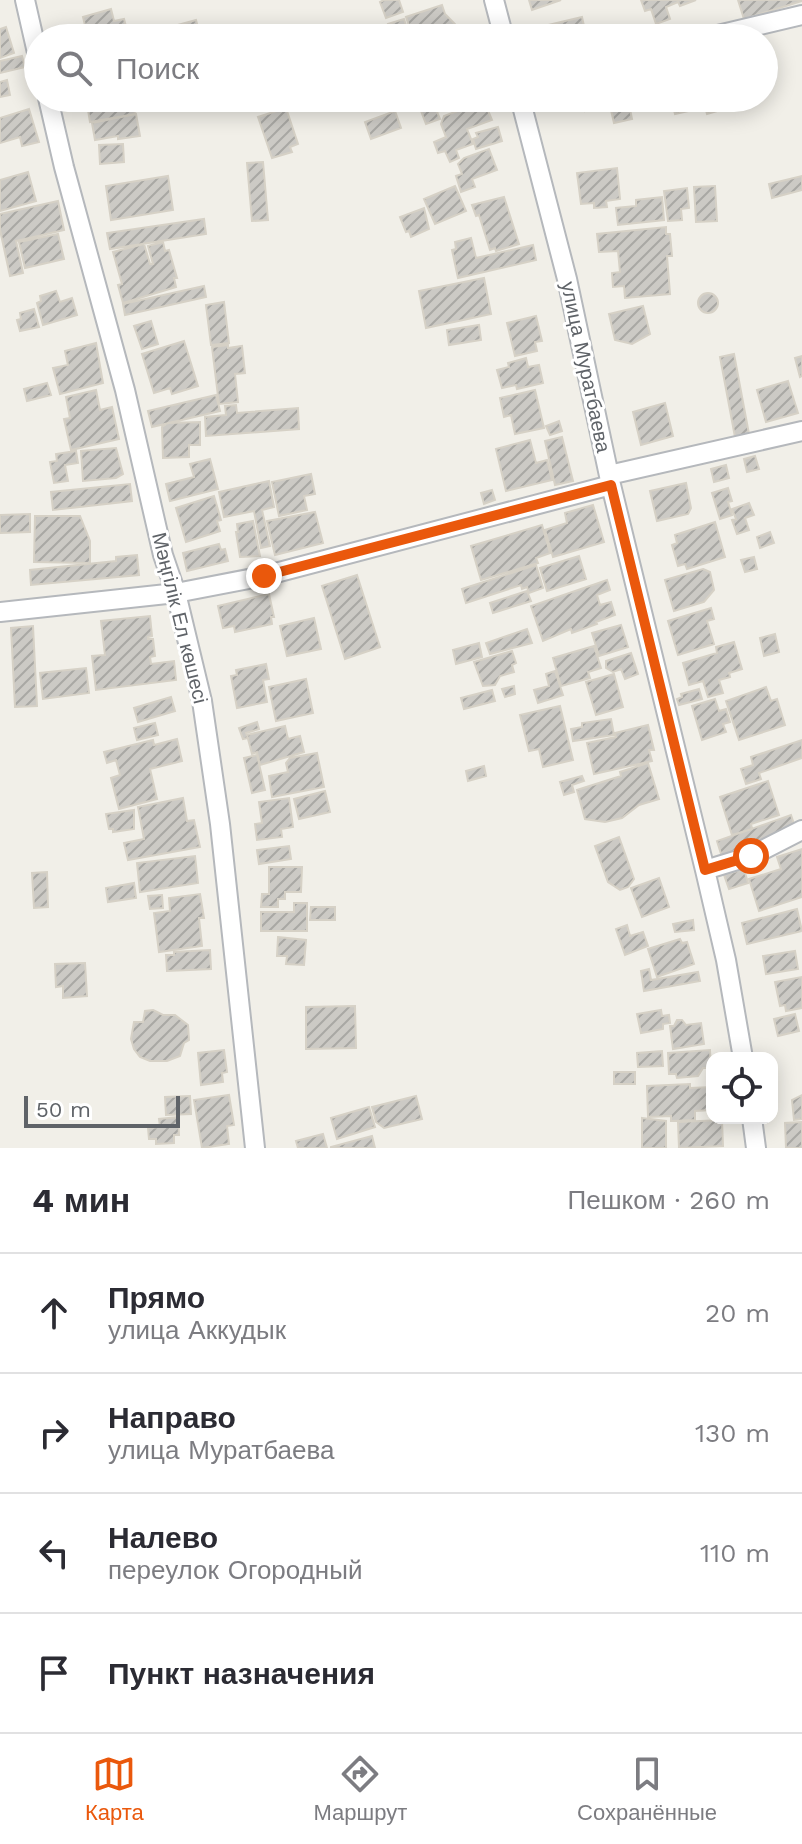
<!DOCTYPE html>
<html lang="ru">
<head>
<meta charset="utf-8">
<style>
	body { margin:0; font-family:"Work Sans",sans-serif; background:#f7f7f7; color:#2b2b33 }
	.controls { position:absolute; right:24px; bottom:24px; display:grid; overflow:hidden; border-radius:16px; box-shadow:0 4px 20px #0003 }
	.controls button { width:72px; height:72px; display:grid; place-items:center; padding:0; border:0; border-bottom:2px solid #e1e1e2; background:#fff; color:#2b2b33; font:40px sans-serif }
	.scale { position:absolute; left:24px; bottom:20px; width:156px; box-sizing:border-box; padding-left:8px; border:4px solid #5f6368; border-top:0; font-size:22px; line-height:28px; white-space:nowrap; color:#5f6368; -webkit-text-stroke:6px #fff; paint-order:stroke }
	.stop { position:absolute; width:24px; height:24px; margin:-18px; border:6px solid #ea580c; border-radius:50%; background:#fff }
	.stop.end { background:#ea580c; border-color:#fff; box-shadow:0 2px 8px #0008 }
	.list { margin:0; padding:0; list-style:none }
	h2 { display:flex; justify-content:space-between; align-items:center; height:104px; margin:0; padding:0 32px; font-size:34px }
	h2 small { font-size:26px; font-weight:400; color:#7c7c81 }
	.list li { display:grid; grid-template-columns:52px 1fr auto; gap:24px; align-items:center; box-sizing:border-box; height:120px; padding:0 32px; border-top:2px solid #e1e1e2 }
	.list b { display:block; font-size:30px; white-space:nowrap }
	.list p { margin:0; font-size:26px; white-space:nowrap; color:#7c7c81 }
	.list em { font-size:26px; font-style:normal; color:#7c7c81 }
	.icon { flex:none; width:44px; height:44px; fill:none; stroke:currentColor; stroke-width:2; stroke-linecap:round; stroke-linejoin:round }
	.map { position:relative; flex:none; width:802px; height:1148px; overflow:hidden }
	.search { position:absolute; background:#fff; box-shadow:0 4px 20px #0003; left:24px; right:24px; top:24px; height:88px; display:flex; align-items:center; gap:20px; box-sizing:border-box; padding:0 28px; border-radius:44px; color:#7c7c81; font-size:30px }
	.sheet { height:584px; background:#fff }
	nav { display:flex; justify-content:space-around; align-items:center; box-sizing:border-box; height:112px; border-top:2px solid #e1e1e2; background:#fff; font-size:22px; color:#7c7c81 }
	nav a { display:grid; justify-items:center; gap:4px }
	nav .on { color:#ea580c }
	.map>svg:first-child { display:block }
	.building { fill:url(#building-hatch); stroke:#d6d1c6; stroke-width:2 }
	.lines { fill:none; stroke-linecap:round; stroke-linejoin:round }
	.street-casing { stroke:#b5b8bc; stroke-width:22 }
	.street { stroke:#fff; stroke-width:18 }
	.route { stroke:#ea580c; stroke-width:10 }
	.labels { text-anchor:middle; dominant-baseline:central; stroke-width:6; stroke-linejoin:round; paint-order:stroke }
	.street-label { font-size:20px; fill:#5f6368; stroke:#fff }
</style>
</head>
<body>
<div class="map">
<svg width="802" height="1148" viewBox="0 0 802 1148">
	<defs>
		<pattern id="building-hatch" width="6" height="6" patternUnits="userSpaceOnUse" patternTransform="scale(2)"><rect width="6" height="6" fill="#cccac5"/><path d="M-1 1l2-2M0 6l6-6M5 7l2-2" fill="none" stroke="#a9a8a4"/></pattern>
	</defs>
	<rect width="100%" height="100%" fill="#f1efe8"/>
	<path class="building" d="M384,0H399L403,12L386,18L380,2Z
		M529,0H561L532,10Z
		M641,0H696L680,6L678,2L666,7L670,19L656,24L651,9L645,11Z
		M738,0H802V1L744,19Z
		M442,5L445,14L455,24L454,29L435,38H413L406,17Z
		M111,9L114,21L124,19L129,38H88L83,17Z
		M582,17L586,35L571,38H547L544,26Z
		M404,19L410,38H392L388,24Z
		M196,20L200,35L187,38H142L141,35Z
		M6,27L14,53L0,58V29Z
		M22,56L25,67L0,73V61Z
		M7,80L10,95L0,97V82Z
		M86,98H132L135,114L90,122Z
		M140,98H194L195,106L141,110Z
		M388,98H399L403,106L395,110Z
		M416,98H466L459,100L460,103L437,112L440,119L426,124Z
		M582,98H630L628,99L632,119L614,123L610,106L585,111Z
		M671,98H691L693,110L675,114Z
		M703,98H721L724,109L707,114Z
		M484,101L492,120L467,129L473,144L456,150L459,158L450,162L445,151L438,153L434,142L446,137L441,124L444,116Z
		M286,108L298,144L290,147L292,152L272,158L258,117Z
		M29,109L39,142L22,146L20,137L0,143V118Z
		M395,111L401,128L371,139L365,122Z
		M136,114L140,136L118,139V136L95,140L92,123Z
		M498,127L502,141L476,149L473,139L478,137L476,133Z
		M123,144L124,162L100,164L99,145Z
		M489,149L497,170L472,179L475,187L461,192L456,176L462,174L458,164L464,158Z
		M263,162L268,220L252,221L247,163Z
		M617,168L620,199L606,201L607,207L594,208V203L581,204L577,173Z
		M28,172L36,201L0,211V180Z
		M168,176L173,210L111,220L106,186Z
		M802,176V190L772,198L769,184Z
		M455,186L466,211L435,224L424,199Z
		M715,186L717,221L696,222L694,187Z
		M687,188L689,208L681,209L682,220L668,221L664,191Z
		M504,197L519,244L496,251L495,248L490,250L479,215L476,216L472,205Z
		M662,197L664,220L618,225L616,208L636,206V200Z
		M58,201L64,230L16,241L23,273L10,276L0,230V214Z
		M424,208L429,229L411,237L409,231L406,232L400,217Z
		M204,219L206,234L110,249L107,233Z
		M666,227V234H670L672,256H667L670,294L625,298L624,286L613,287L612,273L620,272L618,251L599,252L597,234Z
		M58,234L64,259L25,268L19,242Z
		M471,238L476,258L533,245L536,260L458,278L452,250L456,249L455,242Z
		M163,242L165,251L169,250L177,278H174L176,287L123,303L118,285L122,284L113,252L144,244L150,264H153L148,246Z
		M484,278L491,314L426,328L419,291Z
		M204,286L206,297L125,315L123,304Z
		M56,291L60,302L72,298L77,315L43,325L37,303L41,301L40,296Z
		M698 303a10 10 0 1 1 20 0a10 10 0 1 1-20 0Z
		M224,302L229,343L211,345L206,305Z
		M643,306L650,334L632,344L615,340L609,314Z
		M34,309L39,327L20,331L17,320L21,319L20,313Z
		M536,316L542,341L535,342L537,351L515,356L507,323Z
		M151,321L158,344L142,349L134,326Z
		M479,325L481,340L449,345L447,330Z
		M184,341L198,386L172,394L170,388L154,393L142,354Z
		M96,343L103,383L60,394L53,368L68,365L65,351Z
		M228,345V348L242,346L245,373L235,374L238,402L219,404L212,347Z
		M734,354L749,434L735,437L720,357Z
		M802,356V376L800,377L795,358Z
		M526,358L528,367L539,365L543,383L517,389L516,385L502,388L497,370L509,367L508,363Z
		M788,381L798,413L766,422L757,390Z
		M47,383L51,395L27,401L24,389Z
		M96,390L100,410L112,407L119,439L71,450L64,419L70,418L66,397Z
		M535,390L544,428L515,434L511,415L504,417L500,398Z
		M216,395L220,411L152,427L148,411Z
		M665,403L673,436L641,445L633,412Z
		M236,405L237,413L298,408L299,429L206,436L205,417L226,415L225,406Z
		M559,421L562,431L550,435L546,426Z
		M200,422V445H189V457L163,458L162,427L168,423Z
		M562,437L573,481L555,485L545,441Z
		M530,440L536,463L547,460L552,480L506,491L496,449Z
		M116,448L123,474L116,478L83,481L81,451Z
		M76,451L78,463L65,465L68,481L54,483L50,462L57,461L56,454Z
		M755,456L759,469L747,472L744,459Z
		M210,459L218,489L170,501L166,484L194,477L190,464Z
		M726,465L729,478L714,482L711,469Z
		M311,474L315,494L304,496L307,510L279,516L272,482Z
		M269,481L274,507L262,510L270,546L261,548L254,511L224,517L219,492Z
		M686,483L691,508L688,514L657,521L650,491Z
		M130,484L132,501L53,510L51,492Z
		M728,488L732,501L728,502L732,515L720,519L712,493Z
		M492,490L495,500L484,504L481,493Z
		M214,496L221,520L217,521L220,531L186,542L176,508Z
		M749,503L754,515L745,518L749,530L737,534L732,520L736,519L732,509Z
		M593,505L604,542L553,557L545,530L567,523L565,513Z
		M315,512L323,543L275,555L267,521Z
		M30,514V532L0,533V515Z
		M35,516H80L90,541V563L34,562Z
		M253,521L260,556L240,557L236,532H238L237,524Z
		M715,522L725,557L687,569L685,564L678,566L672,545L677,543L675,535Z
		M542,525L550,553L536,558L538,563L481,580L471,546Z
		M770,532L774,543L760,548L757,537Z
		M219,544L221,550L225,549L228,561L187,571L183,553Z
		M137,555L139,575L31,585L30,570L116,561V557Z
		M579,556L586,579L547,591L540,568Z
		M754,557L757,569L745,572L741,560Z
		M536,565L543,588L529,593L527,587L522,589L521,585L466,603L462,589Z
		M703,569L710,572L714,590L704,602L674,611L665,580Z
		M357,575L380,647L345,659L322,586Z
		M607,580L610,590L597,595L600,605L611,602L615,615L596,622L597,624L572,633L571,629L543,641L531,606Z
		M527,591L531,601L493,613L490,603Z
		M269,594L274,617H271L272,624L235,632L234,626L223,628L218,606Z
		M711,608L714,619L707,621L714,644L678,655L668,621Z
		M150,616L152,636L148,637V639H153L155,656L150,657L151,664L174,661L176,680L96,690L92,656L105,655L101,621Z
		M314,618L321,649L287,656L280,626Z
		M621,625L628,647L599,656L592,633Z
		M33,626L37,706L15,707L11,628Z
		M527,629L532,643L490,654L486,643Z
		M775,634L779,652L764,656L760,638Z
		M734,642L742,669L729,673L730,677L719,680L723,693L708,697L703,681L689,685L683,663L717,653L716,647Z
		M479,643L482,657L456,664L453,650Z
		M594,646L601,668L588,672L590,678L561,686L553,658Z
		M512,651L516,663L512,665L514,672L500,676L495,685L483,686L474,662Z
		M631,653L638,674L625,679L621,669L613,672L606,668V661Z
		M266,664L269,679L263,680L267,702L237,708L231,676L237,675L236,670Z
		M86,668L89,693L43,699L40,673Z
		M555,671L563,695L538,703L534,690L549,686L546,674Z
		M614,674L623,707L596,715L586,682Z
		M306,679L313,713L276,721L269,687Z
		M514,686L515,694L505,697L502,689Z
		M766,687L771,701L777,699L785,725L739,740L726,701Z
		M699,689L702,699L679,705L677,699L682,697L681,694Z
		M492,690L495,701L464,709L461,698Z
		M171,697L175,711L138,722L134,708Z
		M715,699L719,711L726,709L730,722L723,724L726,732L702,740L692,706Z
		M560,706L573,760L543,767L539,749L529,751L520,715Z
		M611,719L614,735L573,741L571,729L582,727V723Z
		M257,722L259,729L246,733L248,738L243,739L239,728Z
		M155,723L158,735L137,740L134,728Z
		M648,725L654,750H649L652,761L594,774L587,743L616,737L615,733Z
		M285,726L288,739L300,736L304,752L260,765L257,752L252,754L247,735Z
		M177,739L182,761L150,769L157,799L119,809L111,778L120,775L116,760L107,763L104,752L153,740L154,745Z
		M802,740V758L759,773L761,779L746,784L741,769L753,765L751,757Z
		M317,753L324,787L272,797L269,776L288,772L286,763L290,758Z
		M257,755L265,790L252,793L244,758Z
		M648,763L659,799L639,805L622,818L605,822L585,819L577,790L621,776L620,772Z
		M484,766L486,776L468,781L466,771Z
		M582,776L584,781L572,785L574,792L564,795L560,782Z
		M768,781L779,815L751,824L752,829L732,835L720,797Z
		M325,791L330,812L299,819L294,799Z
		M183,798L187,821L194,820L200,847L128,860L124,843L144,839L138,807Z
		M289,798L293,827L281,829L282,837L257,840L255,824L262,823L259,802Z
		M134,810V829L113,832V829H109L106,814Z
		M791,815L795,827L784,835L722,857L717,841Z
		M619,837L634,879L628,887L620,890L608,882L595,846Z
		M289,846L291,859L259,864L257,850Z
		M802,849V897L759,911L749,879L781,869L777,857Z
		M195,856L198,883L140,892L137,863Z
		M269,867H302L301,892H285V899H278V907H261L262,894H269Z
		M744,869L748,883L729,889L724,875Z
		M47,872L48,907L34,908L32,873Z
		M659,878L669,907L642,917L631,888Z
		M134,883L136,898L108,902L106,888Z
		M200,894L204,918H199L202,946L159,952L154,913L170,911L169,898Z
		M162,895L163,908L150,909L148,896Z
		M294,903H307V931H261V912H294Z
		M311,907H335V920H310Z
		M797,909L802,931L747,944L742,923Z
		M693,920L694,930L675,932L673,924Z
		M627,925L630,936L643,932L648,946L625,955L616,929Z
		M278,937L306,940L304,965L286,964L287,956H277Z
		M680,939L682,943L687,942L694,964L657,977L648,949Z
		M210,950L211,969L167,971L166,955H174V952Z
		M795,951L798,969L766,974L763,956Z
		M85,963L87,996L63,998V986L56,987L55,964Z
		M649,969L651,980L698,972L700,981L644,991L641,971Z
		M802,977V1008L786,1011L785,1005L780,1006L775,982Z
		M355,1006L356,1048L306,1049V1007Z
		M153,1010L163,1015H175L188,1025L189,1040L184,1043L180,1056L167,1061H150L140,1057L134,1049L131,1039L134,1022H143L145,1011Z
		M661,1010L662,1016L669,1015L670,1023L663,1024V1029L641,1033L637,1014Z
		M795,1014L799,1031L778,1036L774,1019Z
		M677,1020H682L686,1025L701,1023L704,1044L673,1049L670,1026H674Z
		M224,1050L227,1072L222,1073L223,1082L201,1085L198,1053Z
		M710,1050L711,1068H703L698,1076L677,1078L676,1074H669L668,1053Z
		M662,1051L663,1066L638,1067L637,1053Z
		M614,1072H635V1084H614Z
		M690,1084V1088L712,1087V1110L695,1111V1120L671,1121V1116L648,1117L647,1086Z
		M229,1095L234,1125L227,1126L229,1144L202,1148L194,1100Z
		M802,1095V1119L794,1120L792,1100Z
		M190,1096L191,1114L166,1115L165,1097Z
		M416,1096L422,1119L384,1128L376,1122L372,1107Z
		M369,1107L375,1127L337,1139L331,1118Z
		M178,1117L179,1135H174V1143L156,1144V1139H149L148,1128L160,1127L159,1119Z
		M642,1118L666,1121V1148H642Z
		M722,1120L723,1146L679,1148L678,1122Z
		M802,1122V1148H786L785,1123Z
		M323,1134L327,1148H298L296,1141Z
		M372,1136L375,1148H331V1147Z"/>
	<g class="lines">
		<g class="street-casing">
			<path id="street" d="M25,0L38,57
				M494,0L504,38
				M705,38L802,15
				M48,98L64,167L125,390L163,555L176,593L202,701L220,824L255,1148
				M520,98L567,279L611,485L705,870L726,960L743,1058
				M609,475L802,431
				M0,612L176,593L264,576L611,485
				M705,870L751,856L802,830
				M752,1118L756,1148"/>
		</g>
		<use href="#street" class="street"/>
	</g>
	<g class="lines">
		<path class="route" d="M264,576L611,485L705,870L751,856"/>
	</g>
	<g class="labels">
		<g class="street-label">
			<text transform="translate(586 367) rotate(78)">улица Муратбаева</text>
			<text transform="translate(180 618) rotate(76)">Мәңгілік Ел көшесі</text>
		</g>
	</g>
</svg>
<div class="controls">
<button><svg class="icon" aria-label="locate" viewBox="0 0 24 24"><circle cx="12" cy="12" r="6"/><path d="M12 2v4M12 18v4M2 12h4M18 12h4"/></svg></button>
</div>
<div class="scale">50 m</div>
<div class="stop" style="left:751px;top:856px"></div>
<div class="stop end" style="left:264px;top:576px"></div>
<div class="search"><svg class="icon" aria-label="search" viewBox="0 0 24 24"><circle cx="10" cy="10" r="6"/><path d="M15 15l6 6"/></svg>Поиск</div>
</div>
<section class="sheet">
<h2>4 мин<small>Пешком · 260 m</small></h2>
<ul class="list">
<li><svg class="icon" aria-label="ahead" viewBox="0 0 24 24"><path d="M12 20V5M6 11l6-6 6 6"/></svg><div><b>Прямо</b><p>улица Аккудык</p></div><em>20 m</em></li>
<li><svg class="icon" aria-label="right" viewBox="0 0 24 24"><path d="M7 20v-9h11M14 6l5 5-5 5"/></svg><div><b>Направо</b><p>улица Муратбаева</p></div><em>130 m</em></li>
<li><svg class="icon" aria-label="left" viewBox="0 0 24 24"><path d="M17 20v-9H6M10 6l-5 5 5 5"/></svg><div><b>Налево</b><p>переулок Огородный</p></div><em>110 m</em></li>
<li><svg class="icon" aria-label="arrive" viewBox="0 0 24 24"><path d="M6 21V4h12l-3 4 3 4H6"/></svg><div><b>Пункт назначения</b></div></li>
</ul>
</section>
<nav>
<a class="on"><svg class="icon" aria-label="map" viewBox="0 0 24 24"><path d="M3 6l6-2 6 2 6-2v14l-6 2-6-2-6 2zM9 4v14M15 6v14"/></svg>Карта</a>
<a><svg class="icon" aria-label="directions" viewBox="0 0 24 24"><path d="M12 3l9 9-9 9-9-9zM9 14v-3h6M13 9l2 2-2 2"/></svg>Маршрут</a>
<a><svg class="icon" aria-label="saved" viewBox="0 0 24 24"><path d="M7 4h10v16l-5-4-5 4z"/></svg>Сохранённые</a>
</nav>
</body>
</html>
